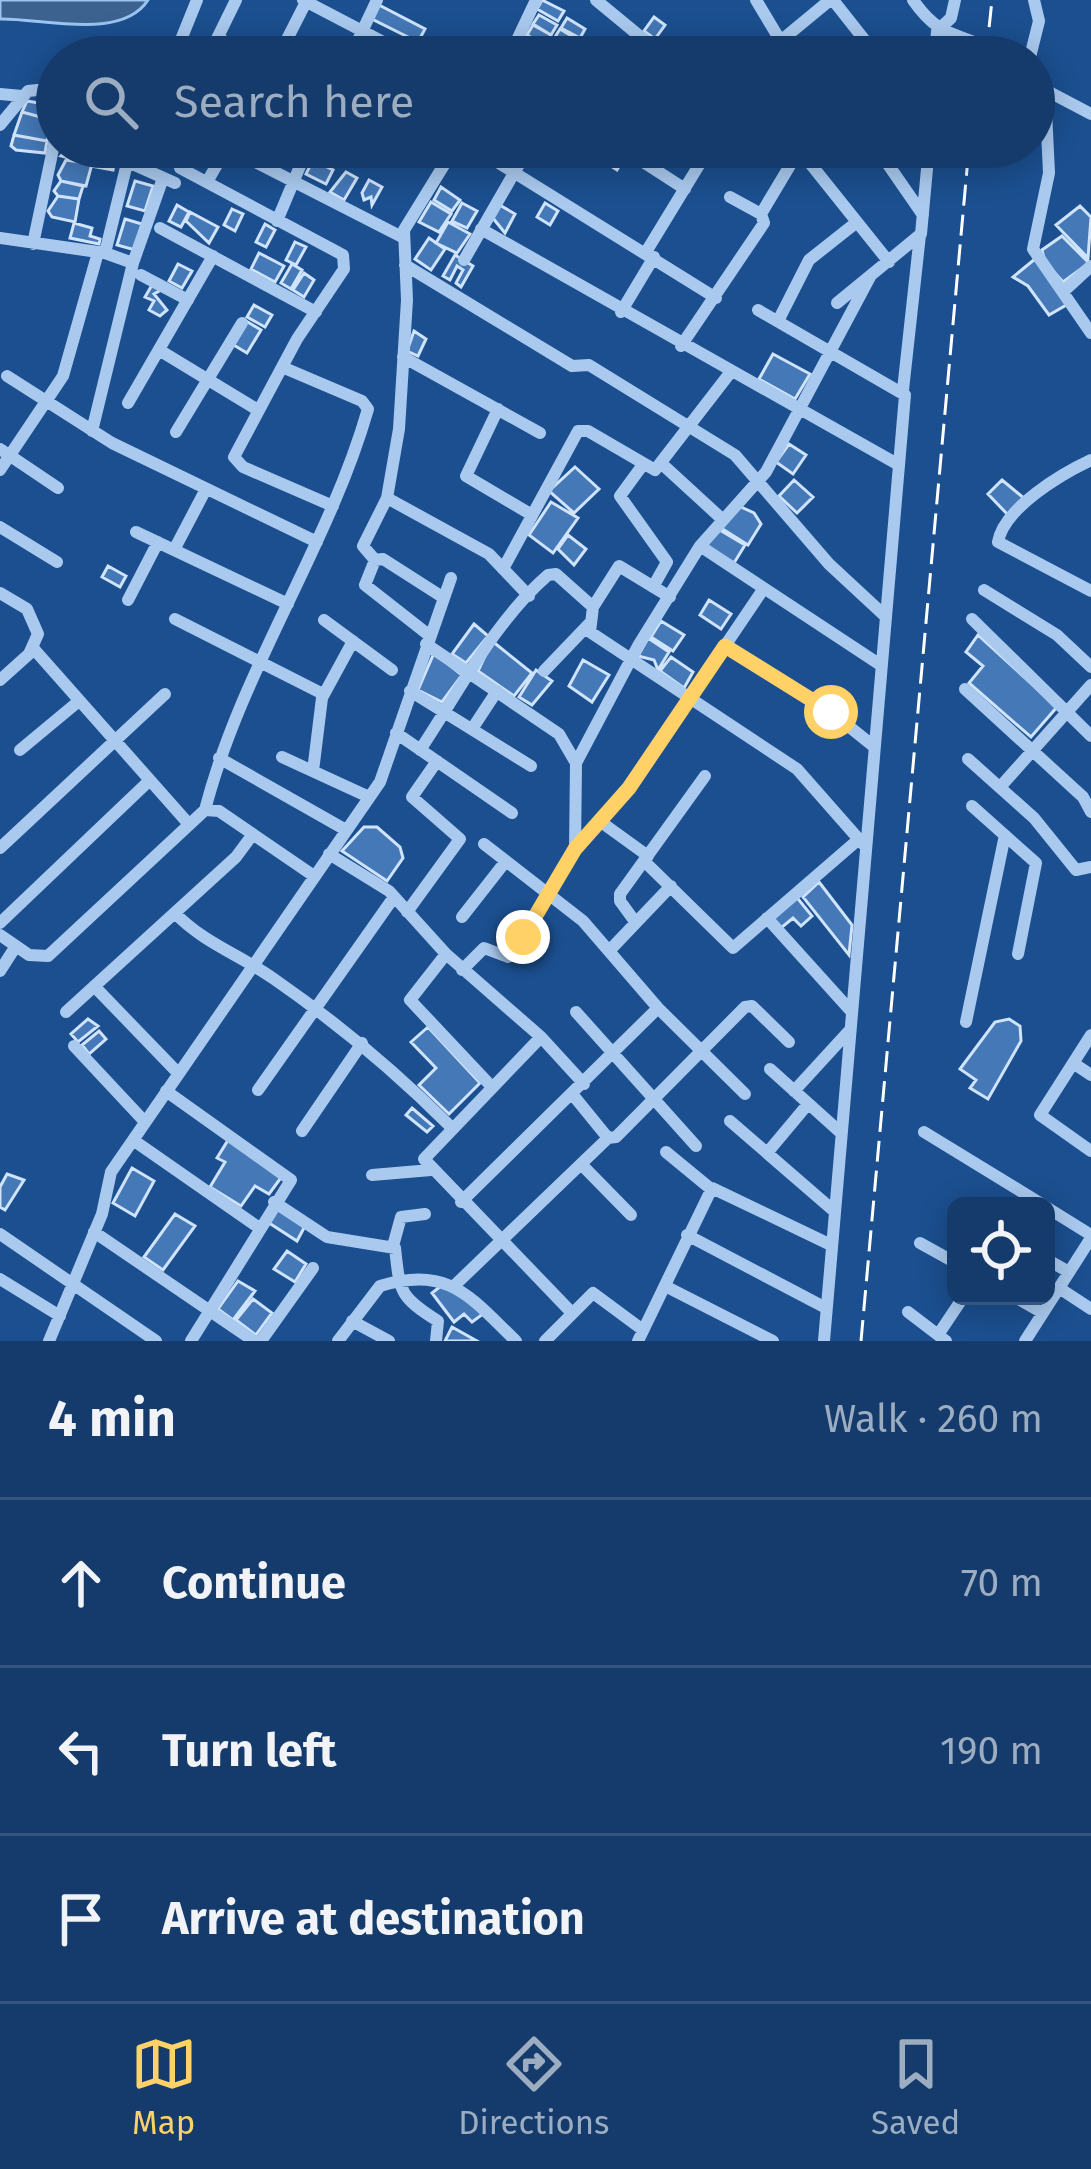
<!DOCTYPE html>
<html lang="en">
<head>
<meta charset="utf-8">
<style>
	body { margin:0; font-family:"Fira Sans",sans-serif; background:#214673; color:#f1f3f6 }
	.controls { position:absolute; right:36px; bottom:36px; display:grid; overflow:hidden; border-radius:18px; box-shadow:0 6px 30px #0003 }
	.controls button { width:108px; height:108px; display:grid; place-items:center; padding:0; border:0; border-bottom:3px solid #33557e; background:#143b6b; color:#f1f3f6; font:60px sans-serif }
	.stop { position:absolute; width:36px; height:36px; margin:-27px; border:9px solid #ffd166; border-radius:50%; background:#fff }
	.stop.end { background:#ffd166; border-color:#fff; box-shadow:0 3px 12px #0008 }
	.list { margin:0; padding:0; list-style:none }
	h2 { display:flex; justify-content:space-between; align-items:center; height:156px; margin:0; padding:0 48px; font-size:51px }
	h2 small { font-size:39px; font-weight:400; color:#9dadc1 }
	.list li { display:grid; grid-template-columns:78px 1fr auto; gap:36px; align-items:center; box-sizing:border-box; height:168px; padding:0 48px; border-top:3px solid #33557e }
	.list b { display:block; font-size:45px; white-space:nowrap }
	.list em { font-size:39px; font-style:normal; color:#9dadc1 }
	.icon { flex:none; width:66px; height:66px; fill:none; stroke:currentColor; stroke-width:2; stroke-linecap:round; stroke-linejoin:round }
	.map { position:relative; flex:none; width:1091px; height:1341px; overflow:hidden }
	.search { position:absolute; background:#143b6b; box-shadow:0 6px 30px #0003; left:36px; right:36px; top:36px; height:132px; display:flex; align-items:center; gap:30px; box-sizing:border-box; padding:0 42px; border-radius:66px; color:#9dadc1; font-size:45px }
	.sheet { height:660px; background:#143b6b }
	nav { display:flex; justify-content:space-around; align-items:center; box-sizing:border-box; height:168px; border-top:3px solid #33557e; background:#143b6b; font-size:33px; color:#9dadc1 }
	nav a { display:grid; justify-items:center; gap:6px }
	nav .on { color:#ffd166 }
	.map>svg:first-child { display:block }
	.water { fill:#3c6290; stroke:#9cc4f0; stroke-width:3 }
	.building { fill:#4478b7; stroke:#cfe3fa; stroke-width:3 }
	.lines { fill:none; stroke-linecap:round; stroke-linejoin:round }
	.minor { stroke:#a9c9ee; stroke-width:12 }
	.rail { stroke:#fff; stroke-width:3; stroke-dasharray:21 9; stroke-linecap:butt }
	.route { stroke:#ffd166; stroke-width:15 }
</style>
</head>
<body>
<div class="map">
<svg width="1091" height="1341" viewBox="0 0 1091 1341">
	<rect width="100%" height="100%" fill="#1b4f8f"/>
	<path class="water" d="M0,0H148C122,41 42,18 0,19Z"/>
	<path class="building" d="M542,0L564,11L558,21L537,9Z
		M379,5L425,29L418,42L372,19Z
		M539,15L557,25L551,35L533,24Z
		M654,17L665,25L655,39L644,31Z
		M567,18L585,29L580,38L561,28Z
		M533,25L551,35L546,45L527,35Z
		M560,29L583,43L578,51L555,37Z
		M221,35L244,45L239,56L216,46Z
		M527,35L545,45L539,55L521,44Z
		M555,40L578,54L577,57L550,48Z
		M27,101L57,106L52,120L22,112Z
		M22,112L52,120L47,141L14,135Z
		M14,135L47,141L45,153L16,150L11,146Z
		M69,147L94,149L92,164L61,156Z
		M94,147L124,148V158L93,153Z
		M610,149L624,158L617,170L603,161Z
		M93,153L115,156L113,170L91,166Z
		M66,160L92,164L86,186L61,181L58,175Z
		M313,160L333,170L326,184L306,174Z
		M346,172L357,178L344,200L330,192Z
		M369,180L382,187L372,205L371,197L364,200L362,193Z
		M61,181L83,186L79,199L58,196L54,191Z
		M135,181L153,186L145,211L127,206Z
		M441,187L460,200L452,211L434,200Z
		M58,196L79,199L75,222L52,217L48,211Z
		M431,202L451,214L439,232L419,222Z
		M462,203L477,211L467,228L452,221Z
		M545,203L558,211L550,225L537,217Z
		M498,204L515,214L505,233L492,217Z
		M177,205L189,212L181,227L169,221Z
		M1080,206L1091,217L1088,258L1056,225Z
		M232,209L243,214L235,231L224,225Z
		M190,212L218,227L209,243L186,221Z
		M125,219L142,224L135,250L117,245Z
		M448,222L470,234L457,253L436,243Z
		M74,223L92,228L90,236L100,239L99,244L70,238Z
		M265,224L275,230L266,247L256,242Z
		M1062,236L1089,263L1063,282L1045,262L1042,250Z
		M429,238L445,249L431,270L415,259Z
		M295,242L306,247L296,265L286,260Z
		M259,253L284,266L275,282L251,269Z
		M455,255L473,266L461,287L456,283L463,270L457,266L450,280L443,276Z
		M1035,259L1068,304L1049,315L1028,286L1013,277Z
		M178,264L192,271L182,288L169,281Z
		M292,264L302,270L291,289L281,283Z
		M304,273L314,280L304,297L293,290Z
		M152,285L161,290L154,294L167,310L160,316L149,310L154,301L145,297Z
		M254,305L272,315L265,327L247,317Z
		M246,321L261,330L247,353L232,344Z
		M414,331L426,339L418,356L407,351Z
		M773,354L810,374L795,399L759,379Z
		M789,444L806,455L793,474L776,462Z
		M575,467L599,489L574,513L549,491Z
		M794,480L813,497L797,513L779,496Z
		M1002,480L1025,499L1008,515L988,494Z
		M551,502L578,518L553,553L529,535Z
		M739,506L754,513L761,524L748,545L721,528Z
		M718,529L745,545L734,563L706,546Z
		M568,535L586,549L574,565L558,549Z
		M108,566L126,576L120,587L102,577Z
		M709,600L731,614L721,629L700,615Z
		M661,621L684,635L673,651L651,637Z
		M474,624L488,636L466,663L452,654Z
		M978,635L1057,707L1031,737L969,683L983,666L966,652Z
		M648,638L669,652L658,670L654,660L638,656Z
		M492,641L532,673L514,696L478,671Z
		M434,653L462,675L442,702L418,690Z
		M671,657L693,672L684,688L660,671Z
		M583,660L609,675L592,702L569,686Z
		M536,670L552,681L532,705L519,697Z
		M364,827H377L400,847L403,858L387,881L342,851Z
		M819,882L852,925L849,955L803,897Z
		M794,894L812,916L801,926L793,918L781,928L771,916Z
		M88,1019L98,1026L78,1042L71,1034Z
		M1009,1019L1020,1026L1021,1041L988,1099L970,1088L976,1080L960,1069L995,1022Z
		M428,1027L480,1083L449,1114L419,1085L436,1068L411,1042Z
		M99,1031L106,1039L89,1054L82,1045Z
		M412,1108L433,1126L427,1132L406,1115Z
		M230,1137L283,1175L269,1194L255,1186L241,1206L210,1187L225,1162L217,1158Z
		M132,1168L154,1181L135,1216L113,1203Z
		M7,1174L24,1180L5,1210L0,1207V1187Z
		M274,1207L305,1226L297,1241L266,1221Z
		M175,1214L195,1226L163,1270L144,1257Z
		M287,1251L306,1264L295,1282L274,1269Z
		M238,1281L255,1291L233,1320L218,1309Z
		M446,1282L483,1314L472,1322L464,1314L454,1322L432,1293Z
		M253,1299L272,1313L256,1335L236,1320Z
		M452,1327L477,1341H445Z"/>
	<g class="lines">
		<path class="minor" d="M303,0L412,57
			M596,0L665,57
			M756,0L780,40
			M833,0L878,57
			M913,0C945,46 964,28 998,57
			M788,35L805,57
			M174,57L197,0
			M208,57L236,0
			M278,57L307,0
			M350,57L377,0
			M509,57L536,0
			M761,57L830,0
			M935,57L937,31L951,18L955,0
			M1030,57L1039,21L1034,0
			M1034,84L1091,114
			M1045,90L1049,173L1033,249L1091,333
			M0,94L22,96
			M0,125L28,91L57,88
			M226,147L404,238
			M455,147L404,230L407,300L399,429L387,498L489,554L529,596
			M473,147L716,298
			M620,147L685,189
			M797,147L889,262
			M876,147L923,215
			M370,160L378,147
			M128,162L175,183
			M180,168L343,255L344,269L297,339L234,457L243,467L333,506
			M207,182L227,147
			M761,214L801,147
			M277,221L308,147
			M160,228L316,312
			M481,229L899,465
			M0,238L105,253L131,147
			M33,244L57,130
			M646,252L710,147
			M464,260L529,147
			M133,263L163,178
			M405,265L572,366L589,365L735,455L829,564L884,615
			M141,275L188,300
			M1064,291L1091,266
			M837,303L921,234L929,147
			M758,310L905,395L824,1341
			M621,312L654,257
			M778,321L809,260L857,222
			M681,346L764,223L761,214L730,197
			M159,350L258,410
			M403,357L540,433
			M7,376L112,443L317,542
			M903,390L920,235
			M128,403L213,256
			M498,409L466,476L532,515
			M92,431L133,263L105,253
			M176,432L242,323
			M0,449L58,488
			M1091,460C1061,474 1004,508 998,542L1091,591
			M662,464L722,519
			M642,466L620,496L667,562L653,587
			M0,470L63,376L97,256
			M0,527L57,562
			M136,532L288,604
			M700,546L879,664
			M174,550L206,489
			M375,560L363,546L387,498
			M503,569L578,431H588L655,470L730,373
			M984,590L1057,635L1091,667
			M0,593L27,609L38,634L29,654L0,680
			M670,597L619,566L593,607L590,632L797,769L863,844
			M128,600L158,542
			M175,619L323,694
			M972,619L1091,736
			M324,620L392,670
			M430,636L365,585L375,560L383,559L444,598
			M426,644L559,734L576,763L575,851L508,957L484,948L462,970
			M725,646L831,712L872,745
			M33,648L187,822
			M544,671L589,624
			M965,689L1083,797L1091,812
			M410,691L531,766
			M472,729L497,691
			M396,733L512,813
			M20,750L79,701
			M420,750C460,690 494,622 548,575L556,574L593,607
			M282,757L369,797
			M219,758L346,830
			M968,759L1034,818L1076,870L1091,867
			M576,763L638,646L700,546L766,472L870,277
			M313,771L322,698L353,641
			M1001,786L1091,685
			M972,806L1036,863L1018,954
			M205,810C241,670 328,548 368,409L362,401L282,367
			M601,822L648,856
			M484,844L583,921L658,1008L745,1094
			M0,848L165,694
			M576,848L629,788L762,591
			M329,854L389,891L446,954L541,1037L584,1084
			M644,861L733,948L859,839
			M407,912L460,839L412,797L437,761
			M175,913C202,942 242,956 274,979C339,1024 395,1071 451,1127
			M462,917L506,861
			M767,918L850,1010
			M0,923L149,781
			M636,923L620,901V894L705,776
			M0,935L29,955L48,956L205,810L219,811L314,876
			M609,951L671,886
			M446,954L410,1000L492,1087
			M0,971L16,946
			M94,986L178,1073
			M66,1012L236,857L253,834
			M576,1012L696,1146
			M966,1022L1005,835
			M1091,1035L1040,1115L1091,1151
			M541,1037L424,1159L572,1313
			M74,1046L145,1122
			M1073,1063L1091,1075
			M770,1069L840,1132
			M258,1090L394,897
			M166,1091L291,1180L191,1341
			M794,1091L849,1031
			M573,1095L608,1138
			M730,1121L834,1211
			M302,1131L362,1043
			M924,1132L1045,1206
			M133,1140L258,1227
			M666,1152L711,1189
			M767,1153L808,1104
			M581,1164L631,1215
			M372,1175L431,1170
			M274,1202L327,1237L395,1248C400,1291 398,1296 438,1321L436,1341
			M461,1202L658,1008
			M1046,1207L1091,1235
			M94,1232L254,1341
			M0,1234L156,1341
			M687,1235L826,1308
			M920,1243L956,1263
			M393,1246L401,1217L425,1214
			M1046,1259L1069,1272
			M0,1279L60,1316
			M455,1285L608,1138L616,1137L745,1007L752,1006L789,1042
			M665,1286L773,1341
			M1059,1288L1091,1309
			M1013,1296L1043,1313
			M908,1312L946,1341
			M352,1321L389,1341
			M938,1335L964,1296
			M49,1341L102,1214L111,1172L380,782L451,578
			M261,1341L313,1268
			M338,1341L380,1286C449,1265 470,1297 516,1341
			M545,1341L593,1293L643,1330
			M638,1341L712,1188L831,1245
			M1025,1341L1091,1238"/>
		<path class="rail" d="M986,57L992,0
			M861,1341L969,147"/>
	</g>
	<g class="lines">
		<path class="route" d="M523,937L575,849L629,788L725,646L831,712"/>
	</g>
</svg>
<div class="controls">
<button><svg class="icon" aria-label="locate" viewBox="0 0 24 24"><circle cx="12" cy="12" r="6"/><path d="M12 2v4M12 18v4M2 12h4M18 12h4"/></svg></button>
</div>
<div class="stop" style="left:831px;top:712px"></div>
<div class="stop end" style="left:523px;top:937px"></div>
<div class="search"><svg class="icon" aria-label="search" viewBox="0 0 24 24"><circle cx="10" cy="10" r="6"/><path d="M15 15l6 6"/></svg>Search here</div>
</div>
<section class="sheet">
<h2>4 min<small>Walk · 260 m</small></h2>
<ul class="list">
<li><svg class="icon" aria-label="ahead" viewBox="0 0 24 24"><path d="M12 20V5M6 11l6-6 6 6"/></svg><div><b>Continue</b></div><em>70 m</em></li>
<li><svg class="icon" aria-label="left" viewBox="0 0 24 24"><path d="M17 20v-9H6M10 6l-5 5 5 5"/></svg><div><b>Turn left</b></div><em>190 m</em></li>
<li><svg class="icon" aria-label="arrive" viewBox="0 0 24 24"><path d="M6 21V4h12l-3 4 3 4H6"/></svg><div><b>Arrive at destination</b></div></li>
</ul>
</section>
<nav>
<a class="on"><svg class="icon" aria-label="map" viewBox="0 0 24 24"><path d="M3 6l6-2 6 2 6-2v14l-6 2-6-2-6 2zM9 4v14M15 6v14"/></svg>Map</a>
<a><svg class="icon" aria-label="directions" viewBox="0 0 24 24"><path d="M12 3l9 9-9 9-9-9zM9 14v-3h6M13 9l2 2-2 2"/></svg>Directions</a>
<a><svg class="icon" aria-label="saved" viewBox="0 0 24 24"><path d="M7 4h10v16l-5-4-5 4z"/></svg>Saved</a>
</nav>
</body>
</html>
